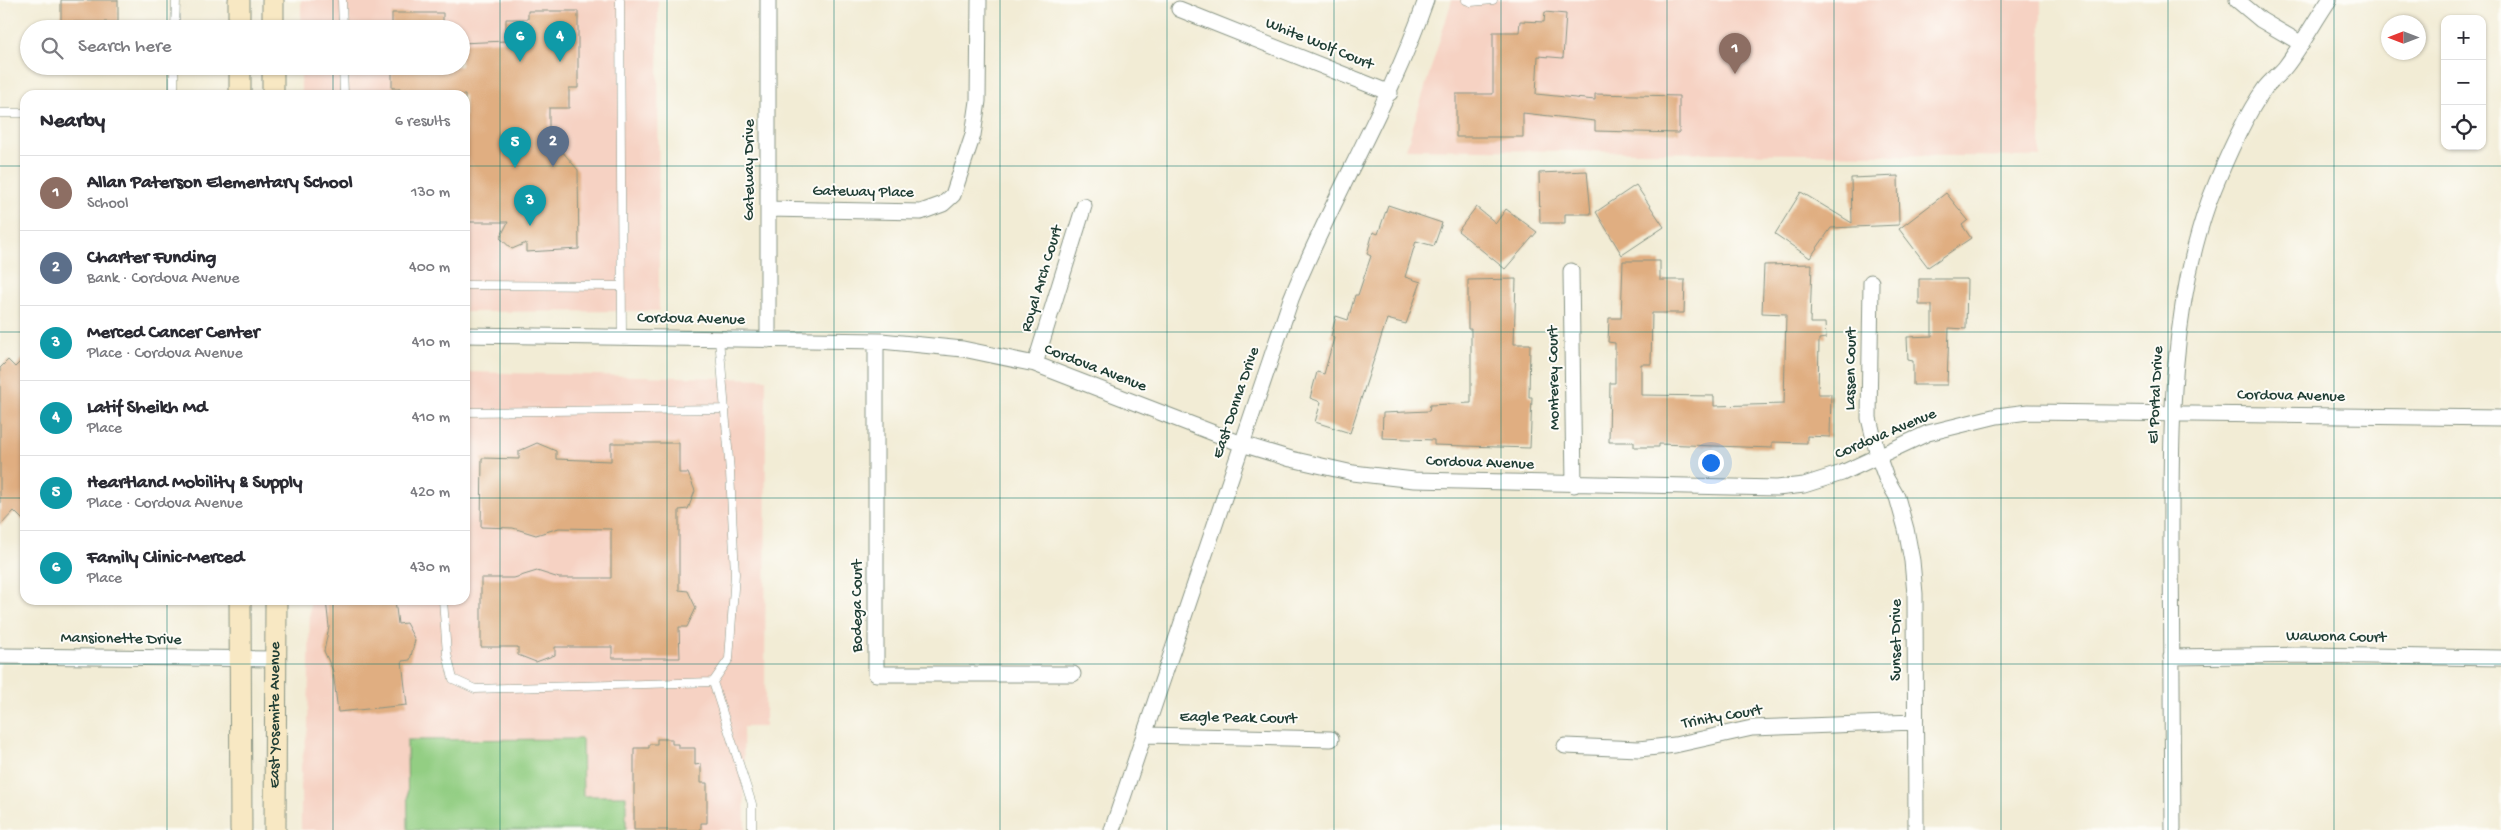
<!DOCTYPE html>
<html lang="en">
<head>
<meta charset="utf-8">
<style>
	body { margin:0; font-family:"Gochi Hand",sans-serif; background:#f2f2f3; color:#2b2b33 }
	.controls { position:absolute; right:15px; top:15px; display:grid; overflow:hidden; border-radius:10px; box-shadow:0 1px 4px #0004 }
	.controls button { width:45px; height:45px; display:grid; place-items:center; padding:0; border:0; border-bottom:1px solid #e1e1e2; background:#fff; color:#2b2b33; font:25px sans-serif }
	.compass { position:absolute; left:2381px; top:15px; width:45px; height:45px; border-radius:50%; background:#fff; box-shadow:0 1px 4px #0004; rotate:270deg }
	.you { position:absolute; left:1710px; top:462px; width:18px; height:18px; margin:-12px; border:4px solid #fff; border-radius:50%; background:#1a73e8; box-shadow:0 0 0 8px #1a73e833 }
	.badge { display:grid; place-items:center; width:32px; height:32px; border-radius:50%; background:#2563eb; color:#fff; font-size:16px; font-weight:700 }
	.pin { position:absolute; translate:-50% -41px; filter:drop-shadow(0 1px 2px #0008) }
	.pin::after { content:''; position:absolute; top:26px; width:18px; height:15px; background:inherit; clip-path:polygon(0 0,100% 0,50% 100%) }
	.list { margin:0; padding:0; list-style:none }
	h2 { display:flex; justify-content:space-between; align-items:center; height:65px; margin:0; padding:0 20px; font-size:21px }
	h2 small { font-size:16px; font-weight:400; color:#7c7c81 }
	.list li { display:grid; grid-template-columns:32px 1fr auto; gap:15px; align-items:center; box-sizing:border-box; height:75px; padding:0 20px; border-top:1px solid #e1e1e2 }
	.list b { display:block; font-size:19px; white-space:nowrap }
	.list p { margin:0; font-size:16px; white-space:nowrap; color:#7c7c81 }
	.list em { font-size:16px; font-style:normal; color:#7c7c81 }
	.icon { flex:none; width:28px; height:28px; fill:none; stroke:currentColor; stroke-width:2; stroke-linecap:round; stroke-linejoin:round }
	.map { position:relative; flex:none; width:2501px; height:830px; overflow:hidden }
	.search { position:absolute; background:#fff; box-shadow:0 1px 4px #0004; left:20px; top:20px; width:450px; height:55px; display:flex; align-items:center; gap:12px; box-sizing:border-box; padding:0 18px; border-radius:28px; color:#7c7c81; font-size:19px }
	.panel { position:absolute; background:#fff; box-shadow:0 1px 4px #0004; left:20px; top:90px; width:450px; height:515px; border-radius:15px }
	.map>svg:first-child { display:block }
	.built { fill:#f6d2c3 }
	.green { fill:#93ce83; stroke:#59865c }
	.building { fill:#e0ae81 }
	.lines { fill:none; stroke-linecap:round; stroke-linejoin:round }
	.service-casing { stroke:#889484; stroke-width:9 }
	.minor-casing { stroke:#889484; stroke-width:17 }
	.secondary-casing { stroke:#889484; stroke-width:23 }
	.service { stroke:#fff; stroke-width:8 }
	.minor { stroke:#fff; stroke-width:15 }
	.secondary { stroke:#f8e8c3; stroke-width:21 }
	.grid { fill:none; stroke:#0f766e; stroke-width:1; stroke-opacity:0.55 }
	.labels { text-anchor:middle; dominant-baseline:central; stroke-width:4; stroke-linejoin:round; paint-order:stroke }
	.street-label { font-size:16px; fill:#1f3d34; stroke:#fdfcf7 }
</style>
</head>
<body>
<div class="map">
<svg width="2501" height="830" viewBox="0 0 2501 830">
	<rect width="100%" height="100%" fill="#fdfcf7"/>
	<filter id="ink" filterUnits="userSpaceOnUse"><feTurbulence type="fractalNoise" baseFrequency=".02" numOctaves="2"/><feDisplacementMap in="SourceGraphic" scale="10" xChannelSelector="R" yChannelSelector="G"/><feConvolveMatrix kernelMatrix="1 2 1 2 8 2 1 2 1" color-interpolation-filters="sRGB"/></filter>
	<filter id="wash" filterUnits="userSpaceOnUse"><feTurbulence type="fractalNoise" baseFrequency=".0096" numOctaves="4" result="noise"/><feDisplacementMap in="SourceGraphic" scale="20" xChannelSelector="R" yChannelSelector="G"/><feGaussianBlur stdDeviation="1.12" result="paint"/><feColorMatrix in="noise" values="0 0 0 0 0 0 0 0 0 0 0 0 0 0 0 0 0 1.4 0 .05"/><feComposite in="paint" operator="in"/></filter>
	<g filter="url(#wash)">
		<rect width="100%" height="100%" fill="#f2ecd5"/>
		<path class="built" d="M301,0H658L659,311L465,312V95H301V66H461V29H301Z
			M1452,0H2041L2040,157L1406,149Z
			M465,372L766,379L765,727H743L745,830H301V766L308,728L310,600H465Z"/>
		<path class="green" d="M582,739L583,796H626V830H408L407,740Z"/>
		<g id="blocks">
			<path class="building" d="M61,0H118V22H61Z
				M528,11H578V88H569V108H549V145L556,144L578,170L579,249L526,252V243L512,249L500,238L508,222H465V95H400V88H392V66H461V43L506,41V19H528Z
				M1545,12L1566,14L1563,58L1538,56L1536,94L1595,100V94L1679,96V133L1595,131V121L1523,113V137H1456V94H1493V32H1519L1520,21L1544,22Z
				M392,13H443V29H392Z
				M1587,171L1591,214H1565V223H1540L1539,173Z
				M1898,176L1899,225L1831,228L1810,258L1775,234L1801,192L1852,223L1851,178Z
				M1636,185L1664,227L1622,255L1596,212Z
				M1946,193L1968,220L1962,225L1971,238L1928,267L1899,229Z
				M1388,205L1442,223L1434,246L1416,241L1405,277L1421,282L1406,324L1387,319L1350,433L1315,422L1321,402L1310,398L1317,372L1324,374L1334,338L1331,336L1336,316L1348,320L1355,295H1358L1371,256L1367,254L1373,232L1378,234Z
				M1476,207L1496,223L1506,209L1537,232L1505,269L1458,231Z
				M1623,261H1660V280H1685L1684,313H1652L1651,364H1641V395L1714,396V406L1784,404L1786,314L1762,313L1764,265L1812,264L1810,323H1825L1826,338L1819,339L1818,394H1831L1830,437L1807,436V443L1772,442V448L1659,444V447H1634V442H1609L1610,383H1615V343L1608,342L1609,318H1621Z
				M1516,279L1514,344H1530L1529,397H1532L1530,448L1434,445V440L1382,438L1383,413L1429,411L1430,405L1471,403V329H1468V280Z
				M1919,279H1967L1966,329L1949,328L1947,385H1913V361L1908,360L1907,337L1932,336V305H1919Z
				M25,357V522L14,511L0,526V368L8,360L15,367Z
				M537,443L556,451V459L611,461V443H679V473H688L695,491L688,509L679,510V590L688,591L696,608L687,627H679L680,658H612V647H555V655L536,662L518,655V647H481V578H514L537,571L559,578H611V529L559,528L536,535L513,528L481,527L482,458L519,459V451Z
				M326,600H395L398,624L406,623L415,640L410,660L402,661L407,705L338,712L333,671L324,651L329,627Z
				M657,739H672V744H678V748H695V765L701,764V783H707V823H701V830H634V748H649V744H657Z"/>
		</g>
	</g>
	<g filter="url(#ink)">
		<use href="#blocks" fill-opacity="0" stroke="#889484" stroke-width="1"/>
		<g class="lines">
			<g class="service-casing">
				<path id="service" d="M342,0L343,29
					M620,0L622,337
					M1466,0L1471,2L1493,0
					M175,29L176,0
					M343,66L344,95
					M174,95V66
					M0,113H25
					M465,285L621,286
					M465,412L725,409
					M443,600L447,654L453,679L475,689L713,682L729,659L735,574L730,472L719,338
					M713,682L752,804V830"/>
			</g>
			<g class="minor-casing">
				<path id="minor" d="M768,0V340
					M2237,0L2261,20L2302,44
					M1179,9L1390,93
					M768,209L921,212L943,204L953,195L973,135L978,101L979,0
					M1571,271L1574,485
					M1871,282L1869,418L1878,456L1886,478L1897,497L1906,529L1912,561L1915,594L1916,830
					M465,335L881,341L963,349L1035,364L1242,444L1291,459L1353,473L1414,480L1777,488L1804,485L1842,473L1928,433L1997,416L2028,412L2501,418
					M876,341V674H1073
					M1035,364L1084,206
					M0,656L276,659
					M2171,657L2304,655L2501,658
					M1144,735L1331,739
					M1565,746L1639,749L1675,745L1752,728L1915,722
					M1112,830L1291,299C1332,197 1390,104 1426,0
					M2173,830C2172,734 2171,638 2171,542C2171,427 2170,311 2209,201C2222,168 2244,117 2265,88C2271,80 2280,74 2286,66C2302,45 2314,22 2329,0"/>
			</g>
			<g class="secondary-casing">
				<g id="secondary">
					<path d="M239,0V29"/>
					<path d="M273,0V29"/>
					<path d="M240,66V95"/>
					<path d="M273,66V95"/>
					<path d="M240,600L241,830"/>
					<path id="s1" d="M275,830L276,600"/>
				</g>
			</g>
			<use href="#service" class="service"/>
			<use href="#minor" class="minor"/>
			<use href="#secondary" class="secondary"/>
		</g>
	</g>
	<path class="grid" d="M167,0V29M333,0V29M500,0V830M667,0V830M834,0V830M1000,0V830M1167,0V830M1334,0V830M1501,0V830M1667,0V830M1834,0V830M2001,0V830M2168,0V830M2334,0V830M167,66V95M333,66V95M0,166H25M465,166H2501M0,332H25M465,332H2501M0,498H25M465,498H2501M167,600V830M333,600V830M0,664H2501"/>
	<g class="labels">
		<g class="street-label">
			<text transform="translate(1319 45) rotate(22)">White Wolf Court</text>
			<text transform="translate(750 170) rotate(-90)">Gateway Drive</text>
			<text transform="translate(863 193) rotate(1)">Gateway Place</text>
			<text transform="translate(1043 279) rotate(-73)">Royal Arch Court</text>
			<text transform="translate(691 320) rotate(1)">Cordova Avenue</text>
			<text transform="translate(1095 369) rotate(21)">Cordova Avenue</text>
			<text transform="translate(1852 369) rotate(-89)">Lassen Court</text>
			<text transform="translate(1555 378) rotate(-91)">Monterey Court</text>
			<text transform="translate(2157 395) rotate(-87)">El Portal Drive</text>
			<text transform="translate(2291 397) rotate(1)">Cordova Avenue</text>
			<text transform="translate(1237 403) rotate(-71)">East Donna Drive</text>
			<text transform="translate(1886 435) rotate(-23)">Cordova Avenue</text>
			<text transform="translate(1480 464) rotate(2)">Cordova Avenue</text>
			<text transform="translate(858 606) rotate(-90)">Bodega Court</text>
			<text transform="translate(2336 638) rotate(1)">Wawona Court</text>
			<text transform="translate(121 640) rotate(1)">Mansionette Drive</text>
			<text transform="translate(1897 640) rotate(-90)">Sunset Drive</text>
			<text stroke="none"><textPath href="#s1" startOffset="115">East Yosemite Avenue</textPath></text>
			<text transform="translate(1722 718) rotate(-10)">Trinity Court</text>
			<text transform="translate(1238 719) rotate(1)">Eagle Peak Court</text>
		</g>
	</g>
</svg>
<div class="controls">
<button>+</button>
<button>−</button>
<button><svg class="icon" aria-label="locate" viewBox="0 0 24 24"><circle cx="12" cy="12" r="6"/><path d="M12 2v4M12 18v4M2 12h4M18 12h4"/></svg></button>
</div>
<svg class="compass" viewBox="-18 -18 36 36"><path d="M0-13l5 13h-10z" fill="#e53935"/><path d="M0 13l5-13h-10z" fill="#7c7c81"/></svg>
<div class="you"></div>
<div class="pin badge" style="left:1735px;top:74px;background:#8d6e63">1</div>
<div class="pin badge" style="left:553px;top:167px;background:#5c6f8a">2</div>
<div class="pin badge" style="left:530px;top:226px;background:#0f9aa8">3</div>
<div class="pin badge" style="left:560px;top:62px;background:#0f9aa8">4</div>
<div class="pin badge" style="left:515px;top:168px;background:#0f9aa8">5</div>
<div class="pin badge" style="left:520px;top:62px;background:#0f9aa8">6</div>
<div class="search"><svg class="icon" aria-label="search" viewBox="0 0 24 24"><circle cx="10" cy="10" r="6"/><path d="M15 15l6 6"/></svg>Search here</div>
<section class="panel">
<h2>Nearby<small>6 results</small></h2>
<ul class="list">
<li><span class="badge" style="background:#8d6e63">1</span><div><b>Allan Paterson Elementary School</b><p>School</p></div><em>130 m</em></li>
<li><span class="badge" style="background:#5c6f8a">2</span><div><b>Charter Funding</b><p>Bank · Cordova Avenue</p></div><em>400 m</em></li>
<li><span class="badge" style="background:#0f9aa8">3</span><div><b>Merced Cancer Center</b><p>Place · Cordova Avenue</p></div><em>410 m</em></li>
<li><span class="badge" style="background:#0f9aa8">4</span><div><b>Latif Sheikh Md</b><p>Place</p></div><em>410 m</em></li>
<li><span class="badge" style="background:#0f9aa8">5</span><div><b>Heartland Mobility &amp; Supply</b><p>Place · Cordova Avenue</p></div><em>420 m</em></li>
<li><span class="badge" style="background:#0f9aa8">6</span><div><b>Family Clinic-Merced</b><p>Place</p></div><em>430 m</em></li>
</ul>
</section>
</div>
</body>
</html>
